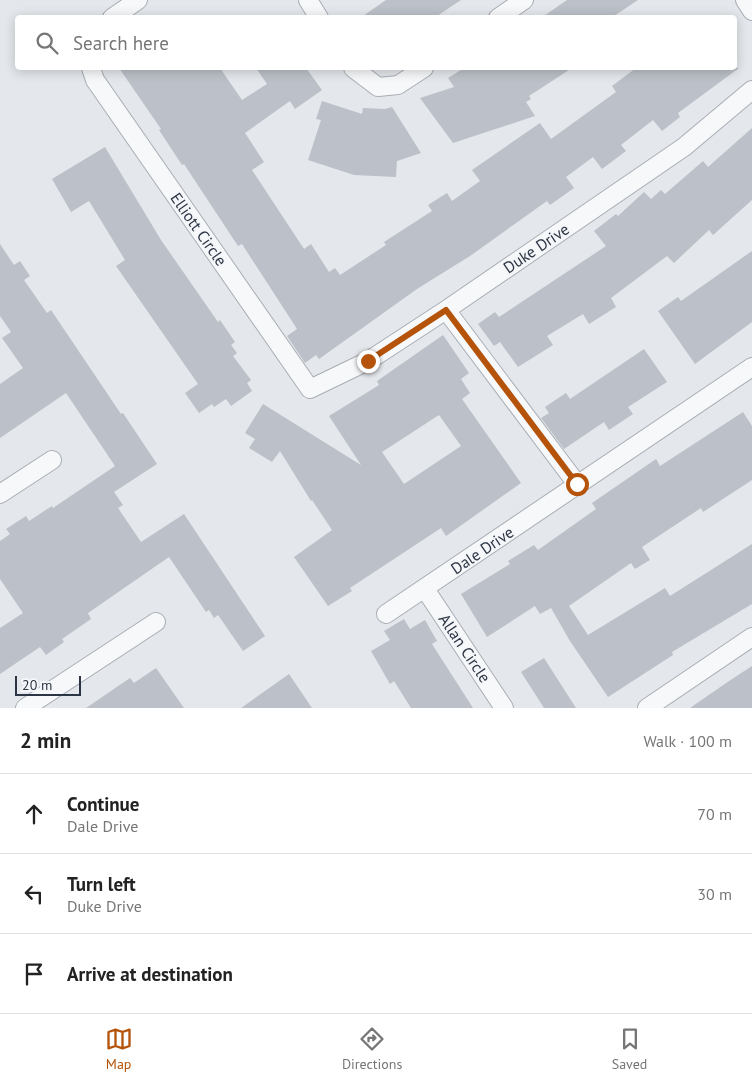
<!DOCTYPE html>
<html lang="en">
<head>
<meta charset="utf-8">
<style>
	body { margin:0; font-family:"PT Sans",sans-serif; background:#f6f6f6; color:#222 }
	.scale { position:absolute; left:15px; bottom:12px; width:66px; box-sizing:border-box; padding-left:5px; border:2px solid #2c3543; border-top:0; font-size:14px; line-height:18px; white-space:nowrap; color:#2c3543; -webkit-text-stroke:4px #f4f6f9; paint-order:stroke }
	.stop { position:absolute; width:15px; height:15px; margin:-11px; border:4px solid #b45309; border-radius:50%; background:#fff }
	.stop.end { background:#b45309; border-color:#fff; box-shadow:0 1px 5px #0008 }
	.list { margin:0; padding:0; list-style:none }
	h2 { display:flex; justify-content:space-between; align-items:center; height:65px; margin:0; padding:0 20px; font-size:21px }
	h2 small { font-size:16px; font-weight:400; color:#767676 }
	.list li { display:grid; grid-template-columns:32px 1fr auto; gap:15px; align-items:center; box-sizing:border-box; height:80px; padding:0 20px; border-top:1px solid #e0e0e0 }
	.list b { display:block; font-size:19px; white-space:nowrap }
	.list p { margin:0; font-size:16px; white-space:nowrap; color:#767676 }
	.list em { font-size:16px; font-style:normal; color:#767676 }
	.icon { flex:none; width:28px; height:28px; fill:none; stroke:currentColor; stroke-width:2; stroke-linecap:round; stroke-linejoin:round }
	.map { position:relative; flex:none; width:752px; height:708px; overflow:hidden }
	.search { position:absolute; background:#fff; box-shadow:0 2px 12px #0003; left:15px; right:15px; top:15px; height:55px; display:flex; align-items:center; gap:12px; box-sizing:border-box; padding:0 18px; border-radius:5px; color:#767676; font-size:19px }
	.sheet { height:305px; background:#fff }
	nav { display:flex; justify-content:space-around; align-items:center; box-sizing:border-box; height:70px; border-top:1px solid #e0e0e0; background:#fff; font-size:14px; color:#767676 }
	nav a { display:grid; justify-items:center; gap:2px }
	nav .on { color:#b45309 }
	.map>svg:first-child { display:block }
	.building { fill:#bcc0c8; fill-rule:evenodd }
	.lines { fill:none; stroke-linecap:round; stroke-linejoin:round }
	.street-casing { stroke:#a9aeb5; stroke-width:20 }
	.street { stroke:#f7f8fa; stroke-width:18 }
	.route { stroke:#b45309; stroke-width:6 }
	.labels { text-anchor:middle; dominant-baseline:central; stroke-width:4; stroke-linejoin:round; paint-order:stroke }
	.street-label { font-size:16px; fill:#2c3543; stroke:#f4f6f9 }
</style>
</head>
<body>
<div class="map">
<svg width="752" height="708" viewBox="0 0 752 708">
	<rect width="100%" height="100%" fill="#e4e7eb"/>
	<path class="building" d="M386,0H461L434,18H360Z
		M567,0H638L611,18H541Z
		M119,68H220L242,100L267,84L256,68H306L322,90L295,109L290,101L245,133L264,162L252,170L304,249L311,244L329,272L335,268L340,275L386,245L384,242L432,211L428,205L447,193L452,201L480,181L472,170L540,123L551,139L616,92L612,86L636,68H739L678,113L680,117L662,131L653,120L621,145L626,151L602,169L593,157L566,177L574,188L550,205L547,201L470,256L417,289L319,359L316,355L305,363L287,336L297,329L242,244L238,246L184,164L182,165L159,130L161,129Z
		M464,68H572L529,96L531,99L526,102L535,116L453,143L420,98L454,87L448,78Z
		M322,101L362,114L363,108L385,109L392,107L421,153L397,161L396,177L354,175L308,160L321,120L316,119Z
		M752,128V200L713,235L709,230L674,263L667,256L611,298L616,307L589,324L583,314L547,336L553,345L518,367L500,342L494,346L478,324L495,312L499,317L606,246L594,231L616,214L618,216L644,192L651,199L661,190L665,194L703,161L708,167Z
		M105,147L161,240L218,322L220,320L235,342L231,345L237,353L233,356L251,380L247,383L252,391L231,406L226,399L214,407L212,404L199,413L185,393L198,384L116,266L125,260L89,201L71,212L52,179Z
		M0,244L14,265L20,261L30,276L24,280L47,313L51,310L121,414L123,413L157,464L114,492L123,505L118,508L141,542L184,514L265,636L243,651L218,615L214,618L209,610L206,612L169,557L88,613L91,619L62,639L64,642L46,655L40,647L0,674V628L23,613L0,579V541L10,534L6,529L26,516L29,521L52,506L53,508L115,466L66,393L0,438V384L23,368L2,338L11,332L0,316Z
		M752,251V322L695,364L658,311L678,297L681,301Z
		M443,335L469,373L461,379L470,393L462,399L521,483L446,536L441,528L350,588L352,591L328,606L294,557L332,530L312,500L311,501L280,451L272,462L249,448L255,439L245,433L263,404L361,465L329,416L379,385L377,381ZM439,415L461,446L404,484L382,452Z
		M644,349L667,382L628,407L633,414L609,430L604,422L564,449L541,418L549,413L545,407L566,393L570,399Z
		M743,412L752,426V480L703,512L701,508L642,547L650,560L635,569L631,563L569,606L588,635L665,588L670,596L752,544V604L672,652L673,655L608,697L570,641L551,608L540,614L535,606L487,637L461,594L510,564L508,561L534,545L538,550L596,509L592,503L656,459L660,466Z
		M404,619L410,629L425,620L437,641L432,644L473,708H411L394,681L390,684L371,651L390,640L384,631Z
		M544,658L576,708H544L521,672Z
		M752,666V708H690L729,681Z
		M156,668L184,708H86L130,678L134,683Z
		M289,674L312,708H241Z"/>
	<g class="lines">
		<g class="street-casing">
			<path id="street" d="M308,0L319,18
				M745,0L752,11
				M112,18L138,0
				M498,18L524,0
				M91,68L95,80L310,389L368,361L446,310L684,147L752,90
				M353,68L378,87L398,85L424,68
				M446,310L577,484
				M0,494L52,460
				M425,589L504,708
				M386,614L752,367
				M25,708L156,622
				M647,708L752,637"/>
		</g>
		<use href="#street" class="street"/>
	</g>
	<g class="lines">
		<path class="route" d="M368,361L446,310L577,484"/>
	</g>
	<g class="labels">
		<g class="street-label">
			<text transform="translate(199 229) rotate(55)">Elliott Circle</text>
			<text transform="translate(536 248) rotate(-34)">Duke Drive</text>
			<text transform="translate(482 550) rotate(-34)">Dale Drive</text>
			<text transform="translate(465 648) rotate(56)">Allan Circle</text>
		</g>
	</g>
</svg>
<div class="scale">20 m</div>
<div class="stop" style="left:577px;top:484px"></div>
<div class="stop end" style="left:368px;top:361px"></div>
<div class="search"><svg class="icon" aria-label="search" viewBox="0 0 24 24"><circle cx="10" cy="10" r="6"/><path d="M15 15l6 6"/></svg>Search here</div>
</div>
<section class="sheet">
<h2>2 min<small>Walk · 100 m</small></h2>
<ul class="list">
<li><svg class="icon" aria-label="ahead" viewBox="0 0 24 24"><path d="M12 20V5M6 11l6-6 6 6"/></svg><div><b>Continue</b><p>Dale Drive</p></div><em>70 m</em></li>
<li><svg class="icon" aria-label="left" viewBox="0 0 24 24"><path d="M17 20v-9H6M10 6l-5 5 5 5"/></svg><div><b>Turn left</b><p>Duke Drive</p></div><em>30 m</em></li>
<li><svg class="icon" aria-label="arrive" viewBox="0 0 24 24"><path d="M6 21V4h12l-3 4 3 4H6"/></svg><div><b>Arrive at destination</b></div></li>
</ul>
</section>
<nav>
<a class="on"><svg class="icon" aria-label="map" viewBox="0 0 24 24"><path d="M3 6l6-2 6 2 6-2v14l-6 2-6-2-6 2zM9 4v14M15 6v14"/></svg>Map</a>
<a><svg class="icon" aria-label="directions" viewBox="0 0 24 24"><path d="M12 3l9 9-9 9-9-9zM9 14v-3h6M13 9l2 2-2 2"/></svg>Directions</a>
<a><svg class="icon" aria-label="saved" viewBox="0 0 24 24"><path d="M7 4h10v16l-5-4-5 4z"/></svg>Saved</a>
</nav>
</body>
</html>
